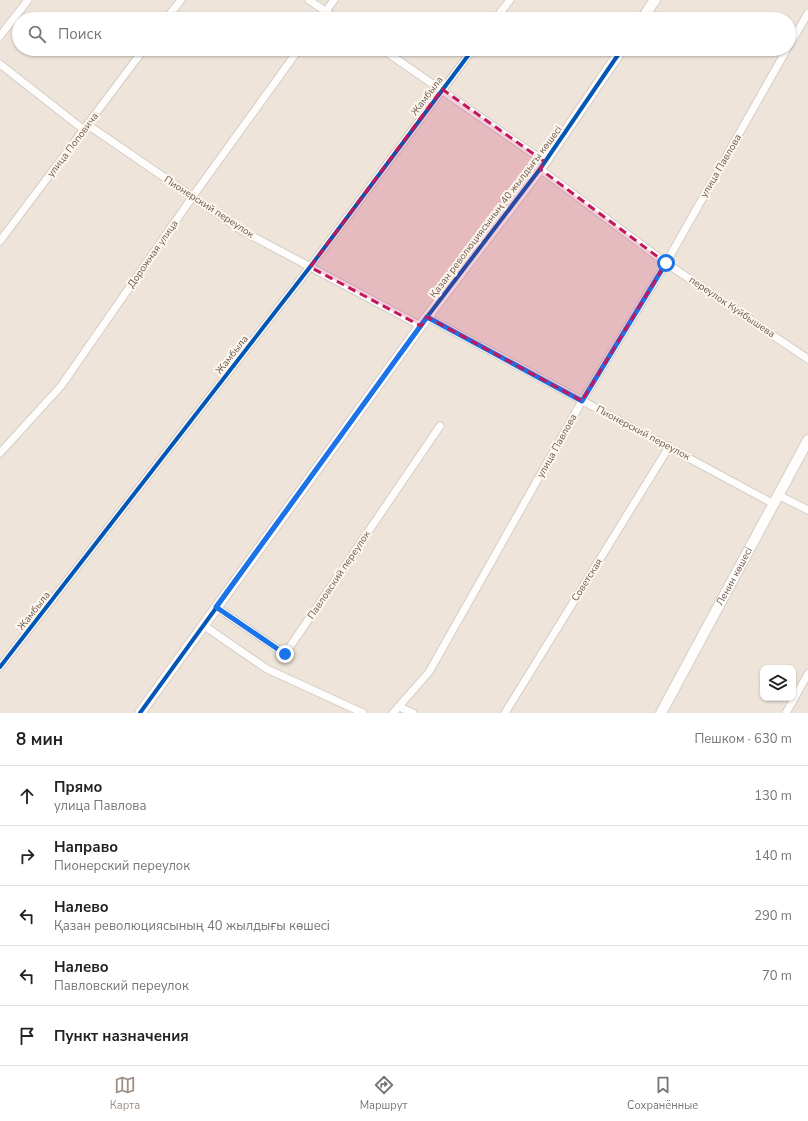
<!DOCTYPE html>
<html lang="ru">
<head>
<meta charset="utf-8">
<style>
	body { margin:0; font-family:"Nunito Sans",sans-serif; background:#f2f2f2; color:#222 }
	.controls { position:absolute; right:12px; bottom:12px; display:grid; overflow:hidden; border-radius:8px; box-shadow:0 1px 3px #0004 }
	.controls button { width:36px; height:36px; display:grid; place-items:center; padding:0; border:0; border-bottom:1px solid #e0e0e0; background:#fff; color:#222; font:20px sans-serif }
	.stop { position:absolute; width:12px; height:12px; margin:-9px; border:3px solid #1a73e8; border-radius:50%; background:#fff }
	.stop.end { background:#1a73e8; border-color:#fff; box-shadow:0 1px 4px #0008 }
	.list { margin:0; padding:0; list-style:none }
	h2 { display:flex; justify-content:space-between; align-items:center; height:52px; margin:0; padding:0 16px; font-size:17px }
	h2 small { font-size:13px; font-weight:400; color:#767676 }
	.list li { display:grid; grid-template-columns:26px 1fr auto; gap:12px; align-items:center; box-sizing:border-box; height:60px; padding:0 16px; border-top:1px solid #e0e0e0 }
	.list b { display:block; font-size:15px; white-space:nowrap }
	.list p { margin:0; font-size:13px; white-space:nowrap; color:#767676 }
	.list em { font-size:13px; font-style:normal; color:#767676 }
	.icon { flex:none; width:22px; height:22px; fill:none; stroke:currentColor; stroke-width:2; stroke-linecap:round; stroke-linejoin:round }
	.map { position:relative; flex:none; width:808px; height:713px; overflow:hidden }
	.search { position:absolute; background:#fff; box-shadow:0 1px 3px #0004; left:12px; right:12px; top:12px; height:44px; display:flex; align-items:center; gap:10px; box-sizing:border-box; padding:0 14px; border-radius:22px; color:#767676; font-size:15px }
	.sheet { height:352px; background:#fff }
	nav { display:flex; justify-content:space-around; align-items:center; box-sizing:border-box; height:56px; border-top:1px solid #e0e0e0; background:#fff; font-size:11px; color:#767676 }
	nav a { display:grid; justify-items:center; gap:2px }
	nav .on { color:#a08f86 }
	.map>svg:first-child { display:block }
	.residential { fill:#eee4da; fill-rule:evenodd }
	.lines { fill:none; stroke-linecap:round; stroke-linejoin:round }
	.street-casing { stroke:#d3cdc7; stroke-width:9 }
	.secondary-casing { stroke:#d5cec8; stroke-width:12 }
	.street { stroke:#fefdfc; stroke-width:7 }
	.secondary { stroke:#fefdfc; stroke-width:10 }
	.cycleway-casing { stroke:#fdf7ee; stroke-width:6 }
	.cycleway { stroke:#0057b8; stroke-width:4 }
	.route { stroke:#1a73e8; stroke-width:5 }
	.marked { fill:#c2185b; fill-opacity:0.2; stroke:#c2185b; stroke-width:3; stroke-dasharray:8 5; stroke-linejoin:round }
	.labels { text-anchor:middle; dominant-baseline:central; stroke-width:4; stroke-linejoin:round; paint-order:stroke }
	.street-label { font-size:10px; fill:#715a4f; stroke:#fdf7ee }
</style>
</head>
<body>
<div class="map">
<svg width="808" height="713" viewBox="0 0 808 713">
	<rect width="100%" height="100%" fill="#f6f1ec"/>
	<path class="residential" d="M0,0H808V713H0ZM19,19H789V49H19ZM763,668H793V698H763Z"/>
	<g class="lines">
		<g class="street-casing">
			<path id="street" d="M309,0L337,19
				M166,19L181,0
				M320,19L334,0
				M495,19L510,0
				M0,36L28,0
				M789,46L808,13
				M382,49L545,162
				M0,64L84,130
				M88,125L241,230L421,326
				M540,169L666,263L808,359
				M0,241L144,49
				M427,317L774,504
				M0,453L61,386L193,196L299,49
				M778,495L808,510
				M216,607L285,654L440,426
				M203,625L267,669L363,713
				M0,667L310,267L473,49
				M399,707L413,713
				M393,713L429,672L582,401L666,263L787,49
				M505,713L669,447
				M786,713L808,674"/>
		</g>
		<g class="secondary-casing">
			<g id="secondary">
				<path d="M642,19L655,0"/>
				<path d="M140,713L427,317L540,169L622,49"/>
				<path id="s1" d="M661,713L808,440"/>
			</g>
		</g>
		<use href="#street" class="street"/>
		<use href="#secondary" class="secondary"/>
		<g class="cycleway-casing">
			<path id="cycleway" d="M0,667L310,267L473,49
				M140,713L427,317L540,169L622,49"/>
		</g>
		<use href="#cycleway" class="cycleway"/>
	</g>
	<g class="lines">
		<path class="route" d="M285,654L216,607L427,317L582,401L666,263"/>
	</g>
	<path class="marked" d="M442,89L545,162L540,169L666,263L582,401L427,317L421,326L310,267Z"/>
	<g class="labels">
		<g class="street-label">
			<text transform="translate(427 96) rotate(-53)">Жамбыла</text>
			<text transform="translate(73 145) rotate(-53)">улица Поповича</text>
			<text transform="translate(721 166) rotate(-60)">улица Павлова</text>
			<text transform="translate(209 207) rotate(33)">Пионерский переулок</text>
			<text transform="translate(496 212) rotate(-53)">Қазан революциясының 40 жылдығы көшесі</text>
			<text transform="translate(153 254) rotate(-55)">Дорожная улица</text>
			<text transform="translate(732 307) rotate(34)">переулок Куйбышева</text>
			<text transform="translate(232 355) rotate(-52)">Жамбыла</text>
			<text transform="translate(643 433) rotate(28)">Пионерский переулок</text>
			<text transform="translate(557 446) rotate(-61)">улица Павлова</text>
			<text transform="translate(339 575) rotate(-56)">Павловский переулок</text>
			<text stroke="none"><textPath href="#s1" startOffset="155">Ленин көшесі</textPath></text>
			<text transform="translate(587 580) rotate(-58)">Советская</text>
			<text transform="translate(34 611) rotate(-52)">Жамбыла</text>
		</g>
	</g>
</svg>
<div class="controls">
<button><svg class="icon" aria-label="layers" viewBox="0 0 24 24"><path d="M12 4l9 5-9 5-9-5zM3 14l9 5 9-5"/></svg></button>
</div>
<div class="stop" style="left:666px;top:263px"></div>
<div class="stop end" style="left:285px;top:654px"></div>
<div class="search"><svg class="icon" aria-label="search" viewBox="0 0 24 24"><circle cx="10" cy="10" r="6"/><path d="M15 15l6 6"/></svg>Поиск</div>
</div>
<section class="sheet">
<h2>8 мин<small>Пешком · 630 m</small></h2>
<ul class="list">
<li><svg class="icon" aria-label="ahead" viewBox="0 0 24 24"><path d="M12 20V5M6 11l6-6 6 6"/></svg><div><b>Прямо</b><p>улица Павлова</p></div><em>130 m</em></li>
<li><svg class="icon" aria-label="right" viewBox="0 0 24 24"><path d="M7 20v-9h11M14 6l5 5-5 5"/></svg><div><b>Направо</b><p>Пионерский переулок</p></div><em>140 m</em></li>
<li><svg class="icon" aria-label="left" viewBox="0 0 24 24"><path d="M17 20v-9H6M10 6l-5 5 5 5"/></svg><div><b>Налево</b><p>Қазан революциясының 40 жылдығы көшесі</p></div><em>290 m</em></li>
<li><svg class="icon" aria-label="left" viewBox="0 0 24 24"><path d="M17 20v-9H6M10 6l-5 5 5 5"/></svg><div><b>Налево</b><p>Павловский переулок</p></div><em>70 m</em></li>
<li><svg class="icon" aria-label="arrive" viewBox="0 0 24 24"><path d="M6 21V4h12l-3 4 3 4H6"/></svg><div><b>Пункт назначения</b></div></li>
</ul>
</section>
<nav>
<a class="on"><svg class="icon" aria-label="map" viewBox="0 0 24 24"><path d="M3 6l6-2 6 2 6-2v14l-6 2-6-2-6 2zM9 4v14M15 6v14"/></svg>Карта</a>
<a><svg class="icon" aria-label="directions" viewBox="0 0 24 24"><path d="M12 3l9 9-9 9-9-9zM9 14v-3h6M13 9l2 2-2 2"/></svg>Маршрут</a>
<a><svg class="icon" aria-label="saved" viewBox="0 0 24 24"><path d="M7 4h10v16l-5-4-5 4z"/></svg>Сохранённые</a>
</nav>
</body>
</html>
